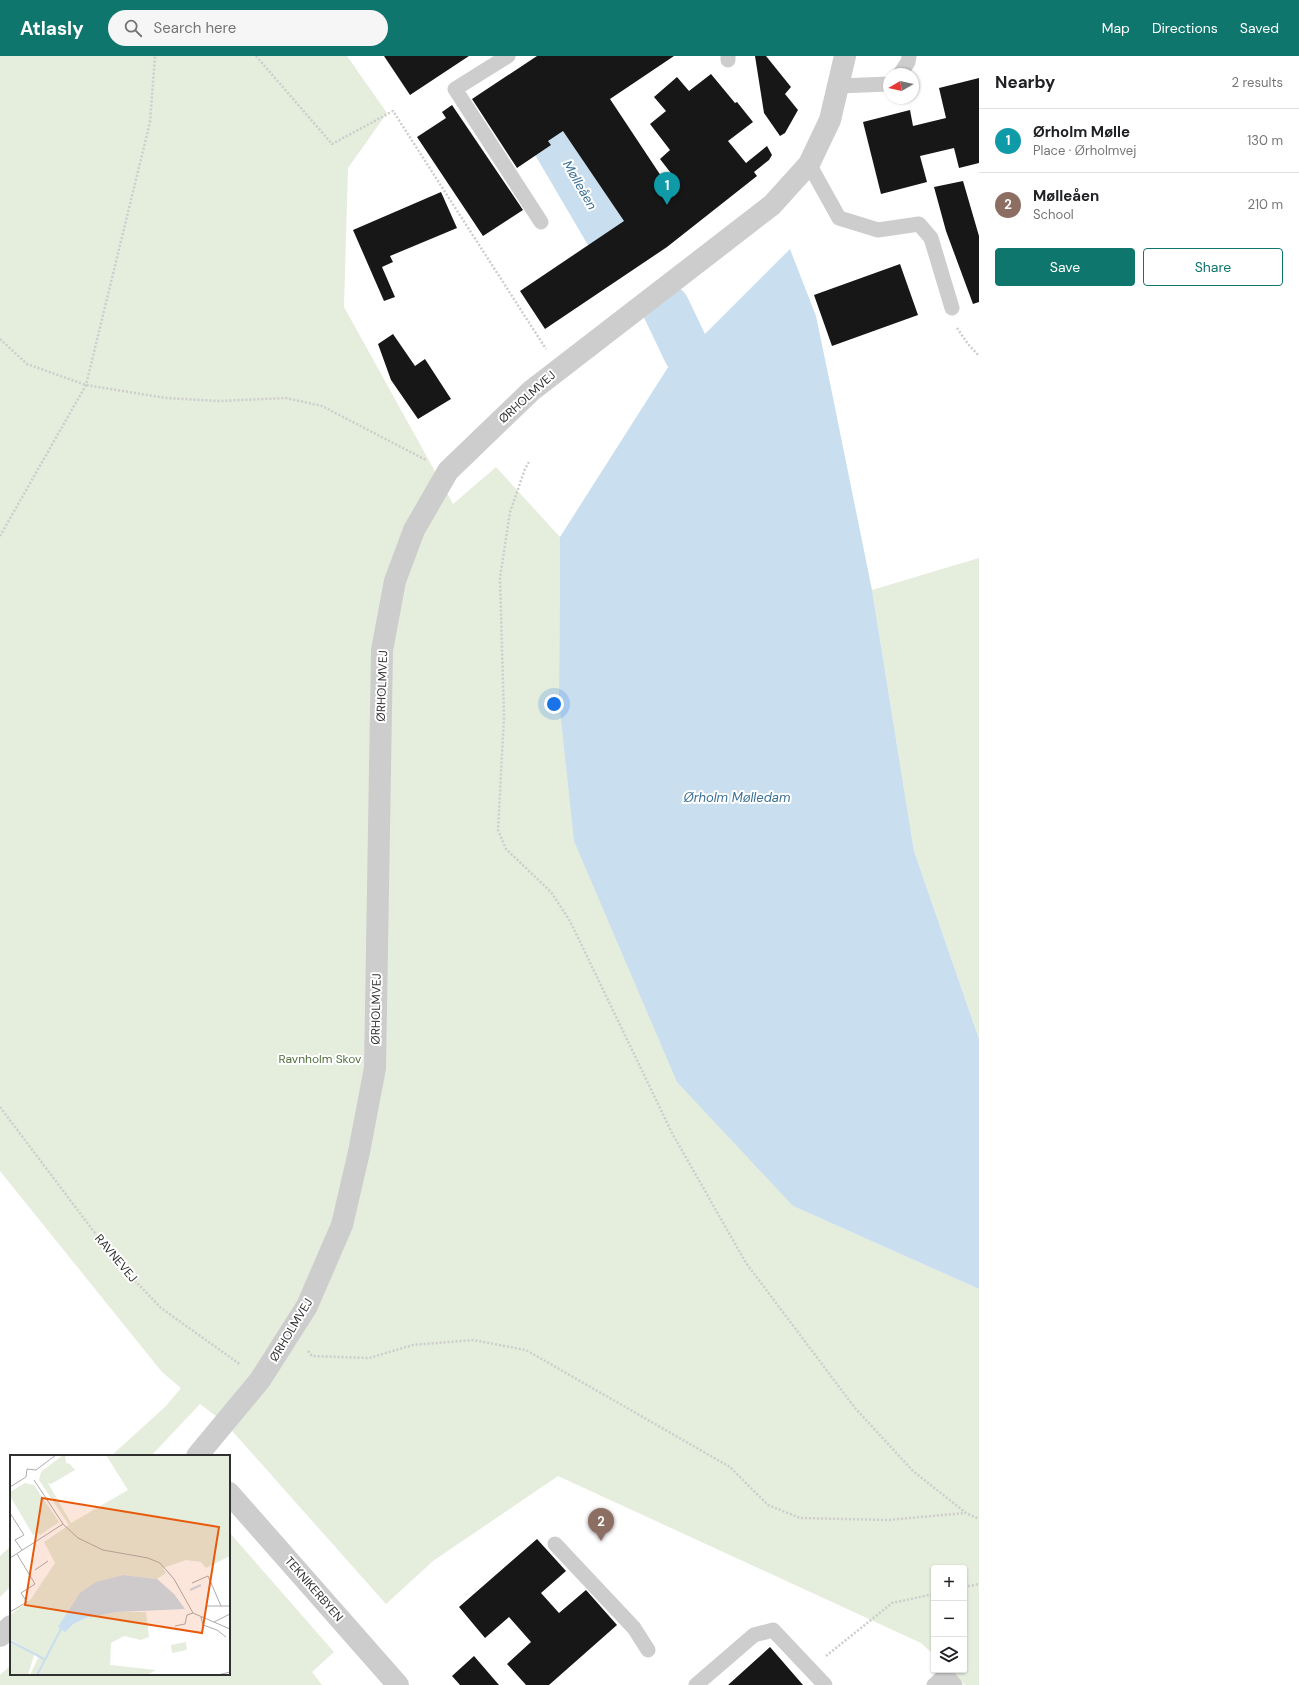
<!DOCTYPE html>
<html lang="en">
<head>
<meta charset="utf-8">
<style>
	body { margin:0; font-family:"DM Sans",sans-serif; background:#f6f6f6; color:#202124 }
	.controls { position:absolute; right:12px; bottom:12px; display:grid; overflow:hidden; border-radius:4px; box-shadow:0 1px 3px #0004 }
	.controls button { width:36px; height:36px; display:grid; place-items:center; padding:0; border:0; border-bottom:1px solid #e0e0e0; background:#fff; color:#202124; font:20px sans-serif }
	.compass { position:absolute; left:883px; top:12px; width:36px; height:36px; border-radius:50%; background:#fff; box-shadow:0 1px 3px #0004; rotate:261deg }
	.you { position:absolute; left:554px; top:648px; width:14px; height:14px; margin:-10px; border:3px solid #fff; border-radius:50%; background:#1a73e8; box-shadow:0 0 0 6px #1a73e833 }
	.badge { display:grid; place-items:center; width:26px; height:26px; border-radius:50%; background:#0f766e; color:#fff; font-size:13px; font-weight:700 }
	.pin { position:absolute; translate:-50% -33px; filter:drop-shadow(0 1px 2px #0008) }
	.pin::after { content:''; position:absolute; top:21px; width:14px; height:12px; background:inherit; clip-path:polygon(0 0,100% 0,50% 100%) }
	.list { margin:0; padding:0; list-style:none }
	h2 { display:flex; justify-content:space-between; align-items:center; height:52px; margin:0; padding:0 16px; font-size:17px }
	h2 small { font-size:13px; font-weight:400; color:#757577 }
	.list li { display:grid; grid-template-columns:26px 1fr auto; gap:12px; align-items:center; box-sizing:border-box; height:64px; padding:0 16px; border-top:1px solid #e0e0e0 }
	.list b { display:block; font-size:15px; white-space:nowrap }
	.list p { margin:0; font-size:13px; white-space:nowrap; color:#757577 }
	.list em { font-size:13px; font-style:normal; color:#757577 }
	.actions { display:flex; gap:8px; padding:12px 16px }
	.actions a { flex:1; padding:9px 0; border:1px solid #0f766e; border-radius:4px; text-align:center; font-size:14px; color:#0f766e }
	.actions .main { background:#0f766e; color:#fff }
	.icon { flex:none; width:22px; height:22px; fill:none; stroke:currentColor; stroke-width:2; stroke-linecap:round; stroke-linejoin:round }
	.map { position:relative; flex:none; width:979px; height:1629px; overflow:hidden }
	header { display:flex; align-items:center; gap:24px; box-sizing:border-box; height:56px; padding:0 20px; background:#0f766e; color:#fff }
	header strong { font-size:19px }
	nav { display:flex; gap:22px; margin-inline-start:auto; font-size:14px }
	.search { width:280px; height:36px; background:#f6f6f6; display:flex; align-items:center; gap:10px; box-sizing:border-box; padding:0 14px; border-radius:22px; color:#757577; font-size:15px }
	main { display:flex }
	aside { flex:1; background:#fff }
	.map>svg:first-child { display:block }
	.green { fill:#e5eddd }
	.water { fill:#c9deee }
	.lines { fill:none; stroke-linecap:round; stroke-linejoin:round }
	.river { stroke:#c9deee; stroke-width:48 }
	.building { fill:#171717 }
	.path { stroke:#cdcdcd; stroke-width:2.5; stroke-dasharray:2 2; stroke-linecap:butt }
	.service { stroke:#cdcdcd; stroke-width:15 }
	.minor { stroke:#cdcdcd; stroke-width:22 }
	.tertiary { stroke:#cdcdcd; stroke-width:22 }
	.labels { text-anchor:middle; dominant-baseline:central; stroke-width:4; stroke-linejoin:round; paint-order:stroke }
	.street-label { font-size:12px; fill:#303030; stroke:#fff }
	.park-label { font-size:12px; fill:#516e3b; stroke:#fff }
	.water-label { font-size:13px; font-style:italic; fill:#3a7096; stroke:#fff }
	.inset-river { fill:none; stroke:#c9deee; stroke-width:2 }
	.inset-road { fill:none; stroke:#acacac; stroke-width:1 }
	.view { fill:#e8590c; fill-opacity:0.15; stroke:#e8590c; stroke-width:2 }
	.inset-edge { fill:none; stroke:#303030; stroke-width:2 }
</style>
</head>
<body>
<header>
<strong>Atlasly</strong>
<div class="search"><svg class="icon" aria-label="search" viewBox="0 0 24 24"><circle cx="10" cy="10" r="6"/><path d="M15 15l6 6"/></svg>Search here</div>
<nav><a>Map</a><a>Directions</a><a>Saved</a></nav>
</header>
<main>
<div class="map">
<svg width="979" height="1629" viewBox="0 0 979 1629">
	<rect width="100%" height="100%" fill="#fff"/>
	<path class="green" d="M0,0H347L387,57L348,112L344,251L453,448L496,411L560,481L559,644L793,1150L979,1233V1629H965L949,1614H964V1512H934V1599L921,1587L558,1420L433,1505L386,1548L225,1367L200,1348L151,1400H111L166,1350L181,1332L162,1316L0,1115Z
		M979,502V983L914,795L872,534Z
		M229,1476L334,1596L312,1616L322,1629H0V1619L11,1609V1618H229Z
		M11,1490V1530L0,1541V1500Z"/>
	<path class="water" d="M790,193L816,260L831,332L872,534L914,795L979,983V1233L793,1150L677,1026L574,785L559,644L560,481L672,305L687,296Z"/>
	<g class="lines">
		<path class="river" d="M553,82L608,176
			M666,252L687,296"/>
	</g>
	<path class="building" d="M384,0H469L410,39Z
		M537,0H674L610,43L669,132L677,125L660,103L670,94L650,68L666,55L654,41L677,21L689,35L711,18L735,47L737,46L753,66L728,85L746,107L767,90L772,99L769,104L754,116L757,120L667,191L545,273L520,235L624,165L563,75L548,85L551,89L517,112L472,43Z
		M755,0H766L791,31L785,38L798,54L785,77L780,80L764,57Z
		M979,22V107L959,112L954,92L920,100L927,126L881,138L863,66L910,54L913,70L946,62L939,32Z
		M452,49L523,154L483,180L417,81L446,62L442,56Z
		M963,125L979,180V246L973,248L946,175L934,131Z
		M441,136L457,172L390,200L393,206L382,211L395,241L384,245L353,174Z
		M900,208L918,259L832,290L814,239Z
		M393,278L415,310L425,303L451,343L418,363L391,324L378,288Z
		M537,1483L566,1515L541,1537L559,1557L586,1534L617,1569L549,1629H526L507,1608L531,1586L509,1561L485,1582L459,1551Z
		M770,1591L803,1629H728Z
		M474,1600L499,1629H460L452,1620Z"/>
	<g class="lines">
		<path class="path" d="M256,0L332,88L393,55L546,293
			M957,272L968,288L979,300
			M0,283L27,308L86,329L166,342L219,345L286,342L322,350L426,404
			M529,406L525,413L510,456L500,522L504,661L498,774L506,793L551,836L570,865L672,1077L746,1207L855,1352L913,1415L966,1457L979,1463
			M0,480L86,329L150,66L155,0
			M0,1051L116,1205L161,1252L241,1309
			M308,1295L312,1300L369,1302L413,1289L473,1284L526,1294L730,1411L768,1449L800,1462L888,1464L965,1457
			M964,1531L979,1528
			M826,1600L892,1547L934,1538"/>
		<path class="service" d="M508,0L455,33L541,166
			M728,0V4
			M900,18L908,6L909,0
			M838,30L889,28
			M809,108L839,162L878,174L919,168L931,182L952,252
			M555,1488L634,1572L648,1594
			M696,1629L754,1579L773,1574L825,1629
			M934,1629L946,1618L955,1629"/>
		<path class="minor" d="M229,1437L398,1629"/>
		<path class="tertiary" d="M197,1400L260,1324L307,1250L342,1169L359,1096L375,1012L382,594L395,525L414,474L448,415L531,335L772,149L809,108L830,64L845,0
			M0,1580L11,1570"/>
	</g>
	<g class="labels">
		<g class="street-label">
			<text transform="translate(527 341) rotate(-42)">ØRHOLMVEJ</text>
			<text transform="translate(382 630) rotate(-88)">ØRHOLMVEJ</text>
			<text transform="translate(376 953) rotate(-89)">ØRHOLMVEJ</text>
			<text transform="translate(116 1202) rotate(50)">RAVNEVEJ</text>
			<text transform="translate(291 1274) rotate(-59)">ØRHOLMVEJ</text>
			<text transform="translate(314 1533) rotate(49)">TEKNIKERBYEN</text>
		</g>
		<g class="park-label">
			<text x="320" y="1003">Ravnholm Skov</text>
		</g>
		<g class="water-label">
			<text transform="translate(580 129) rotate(60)">Mølleåen</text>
			<text x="737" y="741">Ørholm Mølledam</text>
		</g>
	</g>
	<g transform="translate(10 1399)">
		<rect width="220" height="220" fill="#fff"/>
		<path d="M53,0H55L56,8L60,9L65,15L41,29L38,28L61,68L118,35L96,0H220V101L196,113L191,107L176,105L153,113L156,118L147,124L114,120L62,170L76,163L107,157H136L139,182L131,185L114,181L101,188L100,210L146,215L137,220H20L29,201L0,184V160L21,144L45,108L34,87L59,70L29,25L31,17ZM15,28L24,30L49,67L30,80L28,78L23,80L0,41V37ZM0,185L24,200L18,220H0ZM176,187L177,195L162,198L161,190Z" fill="#e5eddd"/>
		<path d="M114,120L147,124L164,139L175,154L107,157L76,163L62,170L55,177L48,172L70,138L86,127Z" fill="#c9deee"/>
		<path class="inset-river" d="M180,135L191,130M0,186L34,204M27,220L51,174"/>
		<path class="inset-road" d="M26,15L46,0M16,22L17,14L26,15M24,25L53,69L68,83L93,95L138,103L150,108L164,124L183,158L220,174M0,32L16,22M0,58L14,80L5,85L12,95M0,103L53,69M25,115L38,106M182,128L198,121L211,151M196,151H220M0,157L17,147L11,138L25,129L7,99M191,162L193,170L207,175L216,182M204,167L220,159M165,171L175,169L177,160L183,158M208,220L220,217"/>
		<path class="view" d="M32,43L209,72L192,178L15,150Z"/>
		<rect width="220" height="220" class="inset-edge"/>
	</g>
</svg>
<div class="controls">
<button>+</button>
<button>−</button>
<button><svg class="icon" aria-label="layers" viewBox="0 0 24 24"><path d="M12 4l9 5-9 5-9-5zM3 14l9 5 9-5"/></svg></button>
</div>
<svg class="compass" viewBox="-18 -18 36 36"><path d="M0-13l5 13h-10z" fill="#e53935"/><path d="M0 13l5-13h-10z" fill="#757577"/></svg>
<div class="you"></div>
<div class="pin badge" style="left:667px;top:149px;background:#0f9aa8">1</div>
<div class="pin badge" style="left:601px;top:1485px;background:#8d6e63">2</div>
</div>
<aside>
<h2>Nearby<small>2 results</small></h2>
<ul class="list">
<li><span class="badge" style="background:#0f9aa8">1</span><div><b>Ørholm Mølle</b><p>Place · Ørholmvej</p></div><em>130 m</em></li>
<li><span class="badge" style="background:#8d6e63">2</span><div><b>Mølleåen</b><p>School</p></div><em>210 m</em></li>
</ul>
<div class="actions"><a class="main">Save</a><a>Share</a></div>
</aside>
</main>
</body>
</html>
